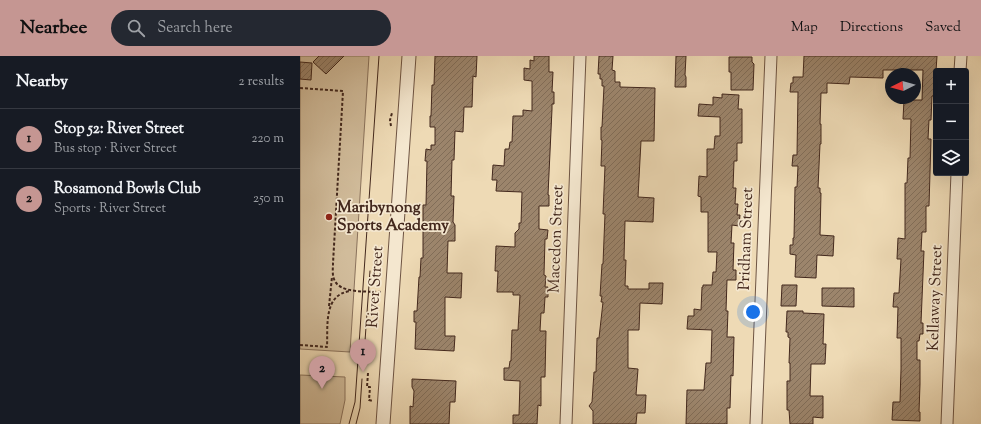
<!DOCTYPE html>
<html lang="en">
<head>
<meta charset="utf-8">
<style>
	body { margin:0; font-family:"Sorts Mill Goudy",serif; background:#242831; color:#f1f3f6 }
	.controls { position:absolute; right:12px; top:12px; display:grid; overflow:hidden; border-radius:4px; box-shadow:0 4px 16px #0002 }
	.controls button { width:36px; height:36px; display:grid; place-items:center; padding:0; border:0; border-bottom:1px solid #363941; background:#171b24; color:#f1f3f6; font:20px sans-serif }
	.compass { position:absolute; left:585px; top:12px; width:36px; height:36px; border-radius:50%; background:#171b24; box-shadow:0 4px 16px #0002; rotate:265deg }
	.you { position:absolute; left:453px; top:256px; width:14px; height:14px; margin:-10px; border:3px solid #fff; border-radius:50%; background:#1a73e8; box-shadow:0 0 0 6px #1a73e833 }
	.badge { display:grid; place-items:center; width:26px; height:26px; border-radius:50%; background:#c59692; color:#111; font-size:13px; font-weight:700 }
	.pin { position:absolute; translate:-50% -33px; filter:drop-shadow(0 1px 2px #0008) }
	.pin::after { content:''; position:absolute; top:21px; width:14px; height:12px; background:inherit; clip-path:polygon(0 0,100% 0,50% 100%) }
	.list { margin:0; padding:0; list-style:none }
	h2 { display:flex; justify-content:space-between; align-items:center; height:52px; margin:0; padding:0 16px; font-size:17px }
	h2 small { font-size:13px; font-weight:400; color:#9ea1a6 }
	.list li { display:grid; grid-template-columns:26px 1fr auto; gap:12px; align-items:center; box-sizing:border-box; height:60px; padding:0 16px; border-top:1px solid #363941 }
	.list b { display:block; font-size:15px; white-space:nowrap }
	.list p { margin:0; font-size:13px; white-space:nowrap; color:#9ea1a6 }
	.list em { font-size:13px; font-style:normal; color:#9ea1a6 }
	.icon { flex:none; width:22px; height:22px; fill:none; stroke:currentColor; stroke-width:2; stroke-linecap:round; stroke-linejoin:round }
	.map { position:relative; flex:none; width:681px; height:368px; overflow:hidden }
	header { display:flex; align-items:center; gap:24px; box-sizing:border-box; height:56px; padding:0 20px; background:#c59692; color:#111 }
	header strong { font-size:19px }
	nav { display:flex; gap:22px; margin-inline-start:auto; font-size:14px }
	.search { width:280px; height:36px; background:#242831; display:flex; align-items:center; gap:10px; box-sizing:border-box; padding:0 14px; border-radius:22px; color:#9ea1a6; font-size:15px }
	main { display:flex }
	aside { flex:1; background:#171b24 }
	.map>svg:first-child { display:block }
	.garden { fill:#d1bc9b; stroke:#8a725c }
	.building { fill:url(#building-hatch); stroke:#43281d }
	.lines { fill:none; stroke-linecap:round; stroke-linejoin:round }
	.minor-casing { stroke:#6e5443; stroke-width:13 }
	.tertiary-casing { stroke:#6e5443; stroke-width:15 }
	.path { stroke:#43281d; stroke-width:2; stroke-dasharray:3 2; stroke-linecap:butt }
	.minor { stroke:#f4e7cf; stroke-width:11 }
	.tertiary { stroke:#f4e7cf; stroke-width:13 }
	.tram { stroke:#43281d; stroke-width:1 }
	.poi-dot { fill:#8f2418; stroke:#f4e7cf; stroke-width:1.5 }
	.labels { text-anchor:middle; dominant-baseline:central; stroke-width:3.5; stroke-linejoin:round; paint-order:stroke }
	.poi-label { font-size:16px; font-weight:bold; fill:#43281d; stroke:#f4e7cf; text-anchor:start }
	.street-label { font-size:16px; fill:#43281d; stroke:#f4e7cf }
</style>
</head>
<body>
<header>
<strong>Nearbee</strong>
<div class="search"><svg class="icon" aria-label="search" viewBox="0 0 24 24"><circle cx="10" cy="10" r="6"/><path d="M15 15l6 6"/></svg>Search here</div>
<nav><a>Map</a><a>Directions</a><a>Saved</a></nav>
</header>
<main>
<aside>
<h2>Nearby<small>2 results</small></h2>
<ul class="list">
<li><span class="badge">1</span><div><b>Stop 52: River Street</b><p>Bus stop · River Street</p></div><em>220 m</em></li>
<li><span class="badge">2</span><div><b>Rosamond Bowls Club</b><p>Sports · River Street</p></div><em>250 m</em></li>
</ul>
</aside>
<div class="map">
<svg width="681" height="368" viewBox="0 0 681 368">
	<defs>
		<pattern id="building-hatch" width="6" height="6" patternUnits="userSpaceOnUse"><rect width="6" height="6" fill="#9c856c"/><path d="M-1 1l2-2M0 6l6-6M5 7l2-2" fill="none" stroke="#816d58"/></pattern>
	</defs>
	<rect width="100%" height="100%" fill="#eedab5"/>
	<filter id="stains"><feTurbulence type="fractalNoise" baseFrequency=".005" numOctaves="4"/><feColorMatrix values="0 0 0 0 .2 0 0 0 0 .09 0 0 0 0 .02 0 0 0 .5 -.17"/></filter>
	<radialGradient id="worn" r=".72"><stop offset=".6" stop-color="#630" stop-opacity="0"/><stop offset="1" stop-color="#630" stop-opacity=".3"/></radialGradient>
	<path class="garden" d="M0,0H69L50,296L0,293Z
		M0,319L45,321V344L40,368H0Z"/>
	<path class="building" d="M19,0H44L26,18L13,6Z
		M135,0H177L176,21L173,20L172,51H164L163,76L155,75L154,104H152L151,140H154L153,166L155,169V185H148L147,217H162L161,242L145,241V280H155L154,295L115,293L116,266H114V255H117L119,221H120L121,202H123V149H126L127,105H125L126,93L131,94V89H135V71H130V60H131L132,29H134Z
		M234,0H249V16H253L252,36H254V48H252V53L248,139H249V150H239V173L248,174L247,183H245L244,219L246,220L245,231H248V241H245L244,257H241L240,275H246L245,321H241V350L238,349L237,368H213V359H219L220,325L204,324V312H209L210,305H211L212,274H218L220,239H213V236H197L198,215H195L196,190L215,191V177L219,173V167H221L222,136L196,135L197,124H192L193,109L204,110L205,93H209L210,86H212L213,60H223V54L232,55V25L224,24V12L230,13V4L234,5Z
		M299,0H313L312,14L315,15V26H320V31L355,32L354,85H341L338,141L354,142L353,166L325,165L324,204H326L325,230H328V233H349V227H363L362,248L340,247L339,274H328V312L338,313L336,339H346L345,357H337L336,368H293V355L289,350L292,346L294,316H296L297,282H299L303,246H301L302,240H300L302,208H303L305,158H303L305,110H301L302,84H301V71H302L304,30H302V23H300V18H298Z
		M376,0H386L385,19L386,21V31H375Z
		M504,0H637L636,15V40H632L631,64H629L628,83H631L629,150H626V176H622L621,195H624L621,267H623V278H620L619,285H617V304H620V328L619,356H620V365L592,364L593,346H600L601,313V282H597L598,251H593L594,237H599L601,203H597L598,182L605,183V127H607L608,102H610L611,63H603L604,44H622L623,14H583V22L550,21L549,28L527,27V37H521L520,68H521V88H520L518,132H520V137H521L520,179L534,180L533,200L517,199L516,222L495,221L496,199L490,198V189H493V182H494L495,131H497L498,110H492L493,99H497L498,36H490L491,27H493V21H503Z
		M429,1H452V6L454,8L453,34H431V16H429Z
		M0,6L12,7L11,24L0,23Z
		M422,38L439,39L438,53H442V87H437V105H434L433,132H436L435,148H438L437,159H440L439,170L432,169L431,187H434L433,214H436V224H427L426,255H428L427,281H434L433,320L431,319L430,352H427V368H386L387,334H404L406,307H411L412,274L387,273L388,260H394V253L401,254L402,231H403V229H412L413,216H416L417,196H408V156H401V141L398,140L399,120L407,121V93H414L415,80H420V61L398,60L399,48L413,49V41L422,42Z
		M482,229H497L496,250H481Z
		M522,232H554V251L522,250Z
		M487,255H503V257L524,258L523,288H526L525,308H511L510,340H523V362L513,361V368H490L489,354H487V325H490V307H489L490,282L488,281V276H486Z
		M112,323L156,325L155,346H150L149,368H110V350L113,351L114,335L112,331Z"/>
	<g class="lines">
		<g class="minor-casing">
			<path id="minor" d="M660,15L661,0
				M266,368L280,0
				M456,368L471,0
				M647,368L657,117"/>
		</g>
		<g class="tertiary-casing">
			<path id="tertiary" d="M83,368L109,0"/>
		</g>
		<path class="path" d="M0,32L43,35L33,207C33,212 32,218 34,223C39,238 67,235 81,236
			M91,70L90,64L92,57
			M29,250L32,221
			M0,289L27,291C28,270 23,238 51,235
			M68,317L67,331H70L69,344L73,345"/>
		<use href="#minor" class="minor"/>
		<use href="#tertiary" class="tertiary"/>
		<path class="tram" d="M65,285L70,215
			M49,368L55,346L56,332L79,0
			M56,368L60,352L62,323"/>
	</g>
	<circle class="poi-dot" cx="29" cy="161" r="4"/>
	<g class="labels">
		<g class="poi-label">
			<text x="37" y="152">Maribynong<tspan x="37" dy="18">Sports Academy</tspan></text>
		</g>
		<g class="street-label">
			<text transform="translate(257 183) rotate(-88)">Macedon Street</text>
			<text transform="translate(447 183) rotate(-88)">Pridham Street</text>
			<text transform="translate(76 231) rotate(-86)">River Street</text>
			<text transform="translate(636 242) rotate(-88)">Kellaway Street</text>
		</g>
	</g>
	<rect width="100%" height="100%" filter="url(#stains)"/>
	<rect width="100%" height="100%" fill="url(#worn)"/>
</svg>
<div class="controls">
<button>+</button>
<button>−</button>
<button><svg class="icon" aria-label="layers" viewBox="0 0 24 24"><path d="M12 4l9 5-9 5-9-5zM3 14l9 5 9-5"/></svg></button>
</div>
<svg class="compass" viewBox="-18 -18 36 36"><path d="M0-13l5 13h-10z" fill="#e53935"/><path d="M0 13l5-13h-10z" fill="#9ea1a6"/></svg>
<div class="you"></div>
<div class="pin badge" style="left:63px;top:316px">1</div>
<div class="pin badge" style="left:22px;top:333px">2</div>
</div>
</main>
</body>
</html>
